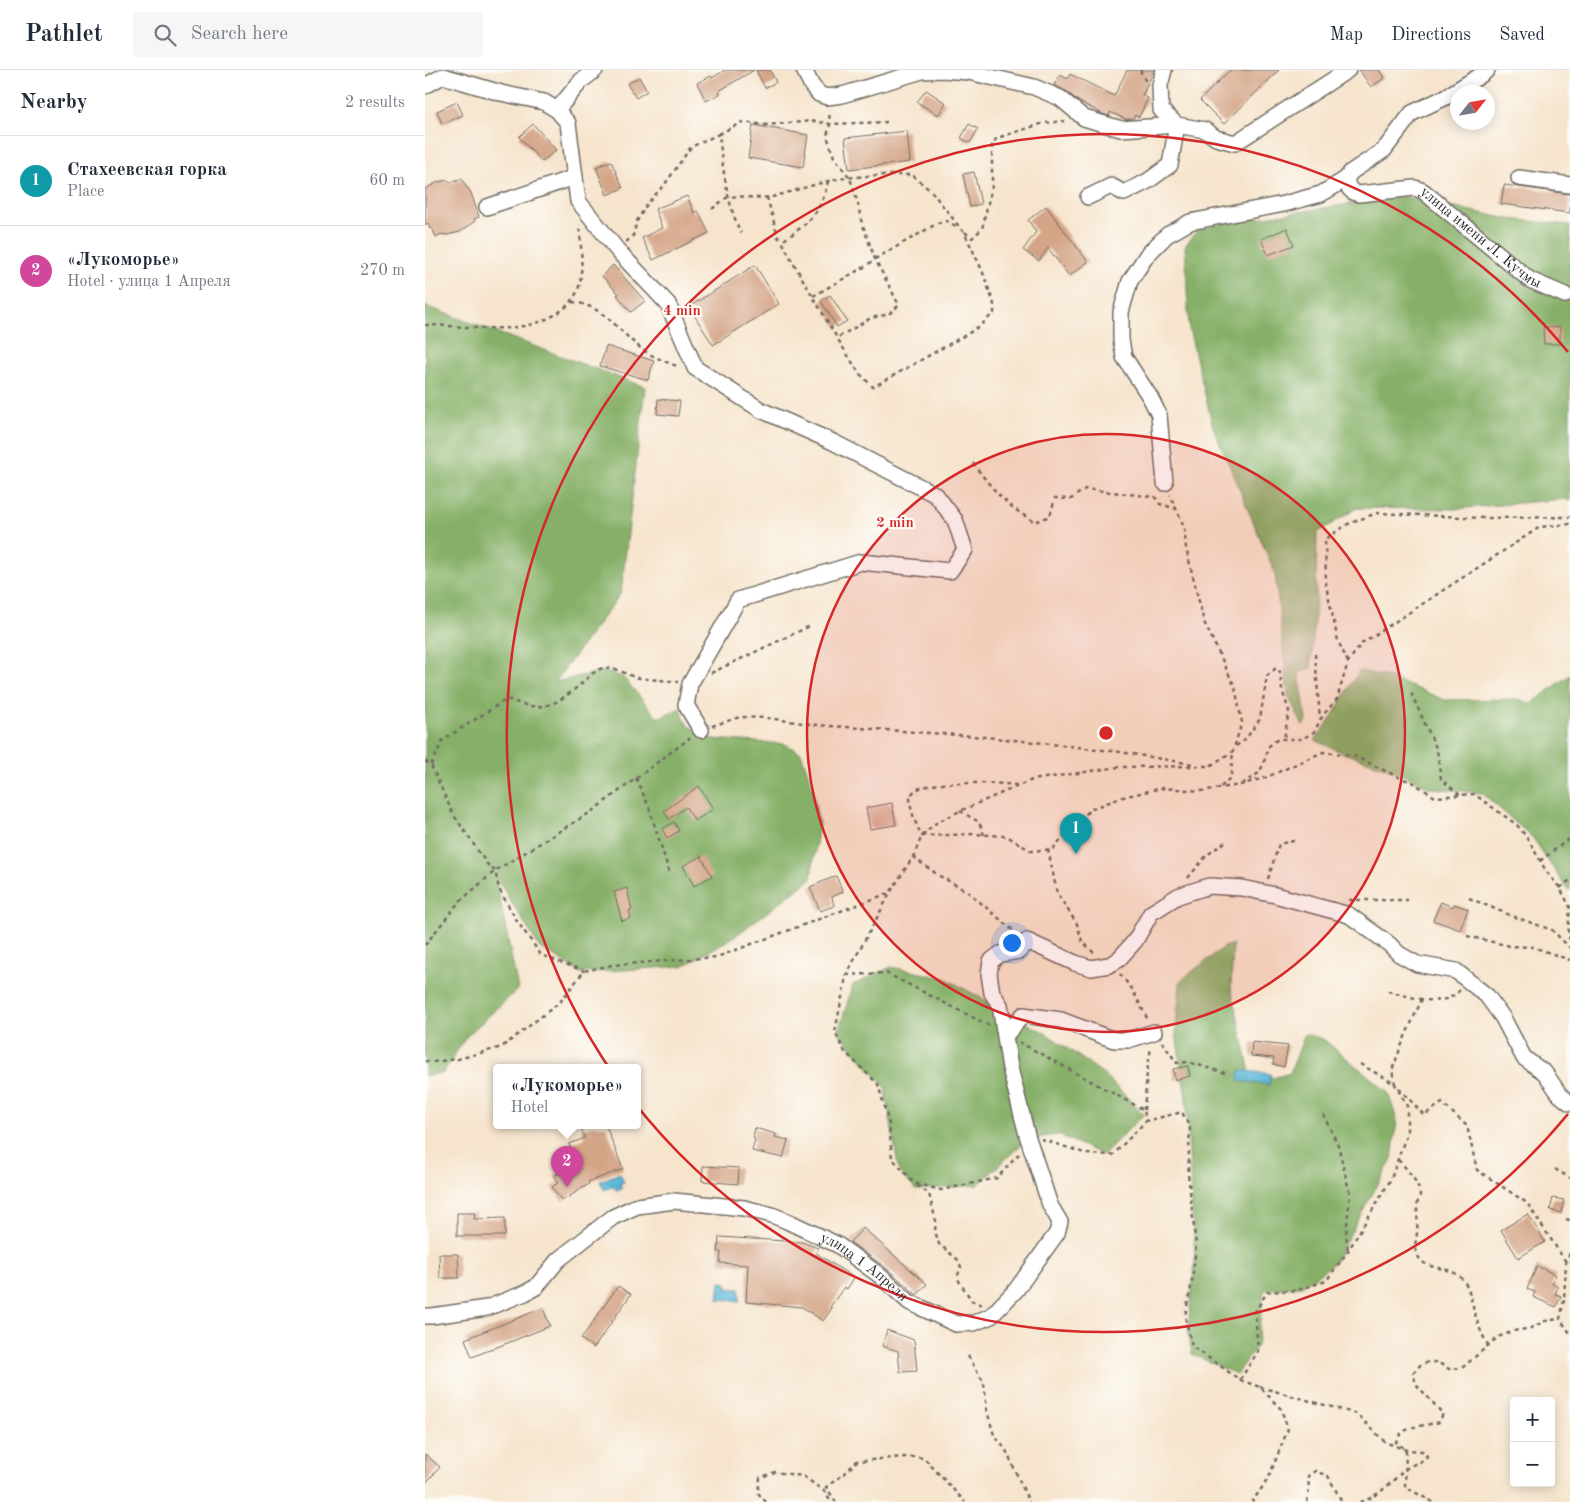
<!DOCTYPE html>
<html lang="en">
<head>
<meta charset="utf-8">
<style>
	body { margin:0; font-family:"Old Standard TT",serif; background:#f6f6f7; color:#1f2937 }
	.controls { position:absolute; right:15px; bottom:15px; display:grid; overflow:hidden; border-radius:5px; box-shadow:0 2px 12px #0003 }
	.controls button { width:45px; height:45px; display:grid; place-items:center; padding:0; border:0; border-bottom:1px solid #e0e1e3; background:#fff; color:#1f2937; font:25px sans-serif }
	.compass { position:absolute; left:1025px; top:15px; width:45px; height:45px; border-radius:50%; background:#fff; box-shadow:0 2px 12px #0003; rotate:59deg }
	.you { position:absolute; left:586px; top:872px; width:18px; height:18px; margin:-12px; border:4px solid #fff; border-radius:50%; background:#1a73e8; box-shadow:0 0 0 8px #1a73e833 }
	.badge { display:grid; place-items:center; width:32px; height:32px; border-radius:50%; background:#0b8043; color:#fff; font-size:16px; font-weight:700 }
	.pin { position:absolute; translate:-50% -41px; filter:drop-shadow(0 1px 2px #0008) }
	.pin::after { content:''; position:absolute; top:26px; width:18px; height:15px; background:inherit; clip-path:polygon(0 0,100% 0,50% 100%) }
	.popup { position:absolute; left:68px; top:994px; width:148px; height:65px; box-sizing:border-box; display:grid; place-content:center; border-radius:5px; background:#fff; filter:drop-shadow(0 1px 4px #0005); font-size:16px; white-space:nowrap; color:#747a83 }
	.popup b { font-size:19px; color:#1f2937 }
	.popup::after { content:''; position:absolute; left:50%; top:100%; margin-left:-10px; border:10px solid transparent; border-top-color:#fff }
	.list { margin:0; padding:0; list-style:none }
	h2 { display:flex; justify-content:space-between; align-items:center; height:65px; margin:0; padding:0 20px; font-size:21px }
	h2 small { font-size:16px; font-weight:400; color:#747a83 }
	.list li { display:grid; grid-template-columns:32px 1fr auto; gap:15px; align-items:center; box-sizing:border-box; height:90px; padding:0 20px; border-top:1px solid #e0e1e3 }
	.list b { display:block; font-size:19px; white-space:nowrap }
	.list p { margin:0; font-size:16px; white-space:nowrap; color:#747a83 }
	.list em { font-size:16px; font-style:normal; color:#747a83 }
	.icon { flex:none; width:28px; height:28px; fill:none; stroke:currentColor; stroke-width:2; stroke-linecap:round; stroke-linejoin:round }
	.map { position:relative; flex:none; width:1145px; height:1432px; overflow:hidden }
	header { display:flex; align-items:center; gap:30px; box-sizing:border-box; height:70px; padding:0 25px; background:#fff; border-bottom:1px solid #e0e1e3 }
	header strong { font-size:24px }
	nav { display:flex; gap:28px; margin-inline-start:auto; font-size:18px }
	.search { width:350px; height:45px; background:#f6f6f7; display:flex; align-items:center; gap:12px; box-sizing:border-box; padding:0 18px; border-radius:5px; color:#747a83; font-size:19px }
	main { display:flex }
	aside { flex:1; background:#fff }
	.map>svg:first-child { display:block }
	.forest { fill:#86b068; stroke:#586e4a }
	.water { fill:#59b5d7; stroke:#427081 }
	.building { fill:#d4a487 }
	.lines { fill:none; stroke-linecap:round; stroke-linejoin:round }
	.minor-casing { stroke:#726c63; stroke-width:18 }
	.path { stroke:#726c63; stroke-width:2.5; stroke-dasharray:4 4; stroke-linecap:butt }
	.minor { stroke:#fff; stroke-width:15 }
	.ring { fill:none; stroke:#d62828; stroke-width:2.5 }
	.labels { text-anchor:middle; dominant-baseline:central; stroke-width:4.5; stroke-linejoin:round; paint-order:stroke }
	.street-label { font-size:15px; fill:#2b2b2b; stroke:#fdfcf7 }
	.centre { fill:#d62828; stroke:#fdfcf7; stroke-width:2.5 }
	.ring-label { font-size:15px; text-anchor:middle; font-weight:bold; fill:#d62828; stroke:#fdfcf7; stroke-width:4.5; stroke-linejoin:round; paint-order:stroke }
</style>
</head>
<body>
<header>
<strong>Pathlet</strong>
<div class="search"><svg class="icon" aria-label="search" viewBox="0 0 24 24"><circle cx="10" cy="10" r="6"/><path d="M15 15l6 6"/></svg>Search here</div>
<nav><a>Map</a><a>Directions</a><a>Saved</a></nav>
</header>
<main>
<aside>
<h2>Nearby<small>2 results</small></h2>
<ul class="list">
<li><span class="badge" style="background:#0f9aa8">1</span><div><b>Стахеевская горка</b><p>Place</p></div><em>60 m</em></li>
<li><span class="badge" style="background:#d1479c">2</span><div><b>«Лукоморье»</b><p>Hotel · улица 1 Апреля</p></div><em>270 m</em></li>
</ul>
</aside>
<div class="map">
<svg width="1145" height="1432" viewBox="0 0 1145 1432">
	<rect width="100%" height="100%" fill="#fdfcf7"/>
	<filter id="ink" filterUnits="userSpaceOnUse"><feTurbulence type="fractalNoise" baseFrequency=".02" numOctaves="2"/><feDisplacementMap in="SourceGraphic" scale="10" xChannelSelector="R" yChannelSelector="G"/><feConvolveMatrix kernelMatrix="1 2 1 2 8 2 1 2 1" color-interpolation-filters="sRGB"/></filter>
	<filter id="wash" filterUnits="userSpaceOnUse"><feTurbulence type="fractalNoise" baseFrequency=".0096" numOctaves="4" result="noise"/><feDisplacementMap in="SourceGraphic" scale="20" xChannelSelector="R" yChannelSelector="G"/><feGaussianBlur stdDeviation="1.12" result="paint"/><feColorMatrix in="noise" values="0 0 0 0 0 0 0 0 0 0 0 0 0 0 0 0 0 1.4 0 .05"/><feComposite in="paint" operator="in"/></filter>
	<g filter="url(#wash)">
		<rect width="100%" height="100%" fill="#f6e4cc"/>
		<path class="forest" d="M976,126L1084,149L1145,155V431L1140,429L1029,439L932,438L892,463L891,529L886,598L874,603L882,652L878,656L863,626L850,503L788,357L764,259L760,176L772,161L794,154Z
			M0,236L220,317L196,523L130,612L177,601L198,607L233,648L255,638L263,656L288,669L360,674L376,683L386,712L394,754L386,809L309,867L258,896L156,903L115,878L70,806L93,919L41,967L18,1003L0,1006Z
			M934,601L960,606L1020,630L1093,629L1106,634L1145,605V820L1142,819L1108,768L1057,723L1006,718L965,699L918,683L890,670L905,650Z
			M808,874L806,917L826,1007L841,1010L865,1003L880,964L898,969L963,1022L972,1050L967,1089L909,1193L877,1216L839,1220L832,1276L811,1304L767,1284L763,1259L770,1190L761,1028L751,963L755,911L799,877Z
			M466,897L520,908L622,964L676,1002L719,1044L678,1085L634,1065L602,1069L553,1115L491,1120L474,1102L460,1017L413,962L428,915Z"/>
		<path class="water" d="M815,1000L846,1004L844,1015L814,1011Z
			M195,1103L199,1112L195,1114L197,1119L192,1121L189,1116L179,1120L175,1111Z
			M295,1212L302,1213V1218L315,1219V1231L293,1229Z"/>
		<g id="blocks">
			<path class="building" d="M300,0H329L294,21L295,24L281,31L272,13L286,6L287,8Z
				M331,0H345L351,12L340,18Z
				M702,0H729L717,26L723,28L714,47L710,45L708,49H700L685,42L684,46L680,45L653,31L641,21L629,15L635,5L643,9L645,4L689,26Z
				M805,0H854L799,54L775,30Z
				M934,0H954L959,8L946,17Z
				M214,7L222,21L211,28L202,14Z
				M501,20L521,33L513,45L492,32Z
				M32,32L38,45L17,54L12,41Z
				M108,54L131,80L117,92L94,67Z
				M544,54L553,59L545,73L536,68Z
				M328,55L383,65L378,97L323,88Z
				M482,61L485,92L424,99L420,68Z
				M186,91L198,118L182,125L171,97Z
				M549,102L556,134L545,137L538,104Z
				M37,109L41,117H42L46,123L54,147L49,149L50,151L35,162L22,165L16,164L11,167L7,158L5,159L3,153L0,155V119L13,112L23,110L25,113Z
				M1079,115L1145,124V143L1076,134Z
				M262,126L269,143L273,141L284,163L228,190L217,168L237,158L230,139Z
				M621,136L663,192L644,206L623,178L614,191L598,180L611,162L603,150Z
				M862,158L869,175L843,185L836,169Z
				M188,195L220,231L206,242L192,225L194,224L177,206Z
				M330,195L354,234L288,275L264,237Z
				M405,225L422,251L412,257L396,231Z
				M1118,257H1135V274H1119Z
				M181,276L229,291L223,310L175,296Z
				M233,329L255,331L253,346L232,344Z
				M274,716L288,739L270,751L261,737L244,749L239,741Z
				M467,733L471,755L445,759L441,738Z
				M249,752L254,761L242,768L237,759Z
				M276,786L287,806L269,816L258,796Z
				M411,806L418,822L407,827L409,836L395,841L385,817Z
				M202,818L207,840L204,841L206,848L197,851L189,822Z
				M1016,832L1028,837L1029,834L1043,839L1035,860L1008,850Z
				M827,972L863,976L859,997L848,994L849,988L826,986Z
				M763,996L765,1006L750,1010L748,999Z
				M166,1056H181L198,1099L163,1112L164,1114L137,1131L127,1117L133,1113L129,1106L137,1101L133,1095L148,1085L144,1074L160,1068L156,1060Z
				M330,1058L351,1064L350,1067L363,1070L358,1088L327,1081L330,1069L328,1068Z
				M278,1096L314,1098L313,1114L277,1111Z
				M1128,1128L1139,1130L1136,1143L1125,1140Z
				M32,1143H50L49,1149L80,1148V1166H32Z
				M1103,1144L1120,1172L1093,1188L1076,1160Z
				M438,1158L502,1214L492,1225L460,1197L425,1172Z
				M294,1167L377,1172L393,1178L391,1183L429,1208L422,1219L419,1217L405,1237L407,1238L398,1251L377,1237L321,1232L323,1195L295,1193L296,1182H293Z
				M14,1184H33L34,1208H15Z
				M1112,1196L1131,1205L1127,1214L1133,1217L1130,1224L1136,1226L1131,1237L1108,1227L1110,1222L1102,1219Z
				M193,1216L206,1224L169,1278L156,1269Z
				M118,1238L125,1256L47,1287L40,1269Z
				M462,1260L489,1270L492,1301L475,1302L473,1281L457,1276Z
				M0,1384L15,1397L0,1414Z"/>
		</g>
	</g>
	<g filter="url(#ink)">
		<use href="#blocks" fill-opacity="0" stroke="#726c63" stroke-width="1"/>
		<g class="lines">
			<g class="minor-casing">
				<g id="minor">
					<path d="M379,0L387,16L394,24L402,27L417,25L497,1L517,0L544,2L609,17L635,28L659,48L696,59L752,55L780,60L791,68L810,73L923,0"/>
					<path d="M739,0L735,15L736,40L752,55"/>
					<path id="s1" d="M1062,0L1056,5L1019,28L987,43L959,80L926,102L921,109C923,118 925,122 934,124L990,118L998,121L1105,210L1140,225"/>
					<path d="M0,16L18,6L76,23L119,32L132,40L143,53L153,131L193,181L243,234L270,298L336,340L408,372L511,425L530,450L540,480L525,501L436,492L313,530L265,614L261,635L276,660"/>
					<path d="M132,40L156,11L170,0"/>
					<path d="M1094,108L1145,115"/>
					<path d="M663,127L686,116L699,123L723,111L745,95L752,55"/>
					<path d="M62,137L150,107"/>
					<path d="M740,413L734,345L725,327L699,287L696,270V242L705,211L722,185L742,165L765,152L859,134L896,124L921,109"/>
					<path d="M581,965L598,945L636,950L689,970H703L729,962"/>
					<path id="s2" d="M0,1246H7L62,1238L100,1223L111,1217L133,1190L188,1147L212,1136L249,1131L319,1138L347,1145L362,1151L413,1175L454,1205L484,1232L531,1254L549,1253L566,1246L591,1220L632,1163L635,1152L625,1135L602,1065L585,998L575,935L567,923L564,904L566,891L575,884L594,881L602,871L650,893L666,898L684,895L693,890L710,871L726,843L753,826L784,816L817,818L850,825L924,845L964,874L974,884L992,894L1031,901L1062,926L1078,948L1099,988L1120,1003L1135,1025L1145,1033"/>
				</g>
			</g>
			<path class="path" d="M715,0L721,12
				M294,64L317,52L340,55L389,51L405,54L462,52
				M403,111C397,142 383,154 357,171L366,189L412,268L446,248L464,244L474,235L450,189L436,150L433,134L425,108L409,87L402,66L405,54L404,41
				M342,127L353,167L357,171
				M287,139L301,128L312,126L333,128L347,127L403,111L420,108L454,105H487L507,122L540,164L557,200L569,234V243L556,255L544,263L448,317L434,303L412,268
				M540,162L547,168L557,159L567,116V74L572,68L619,53L640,51
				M201,172L208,166L212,151L222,134L240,114L266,77L294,64C298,97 301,132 316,163
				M388,226L441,196L450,189L513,153L522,151L534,158
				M147,232C177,235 191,258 213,276C225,286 240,292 255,297
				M0,255C45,255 98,269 137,240C146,233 153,224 155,212C158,194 156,173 154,155
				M548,393C567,419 581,436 610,452L625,446L630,428L646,429L660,419L730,427L735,434L752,439
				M890,584L895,649
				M923,592L913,571L901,515L900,469L923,454L952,443L1058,448L1145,447
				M286,603L387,555
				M986,623L1012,680L1016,709L1035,725
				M287,656L315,647L342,648L392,655L561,667L618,673L695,682L767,694
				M811,676L820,670L835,649L842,606L851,598L855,602L857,620L864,641L859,669
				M0,691L6,695L28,744L62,794L70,801L74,819L92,851L116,885L159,901
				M6,695L18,670L82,629C117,643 129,637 157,613C162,609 169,601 175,599C192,594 201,607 215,608C228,610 240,610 253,612
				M211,708L224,737L245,805
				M817,714L834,703L838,695L844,676L853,669H877L889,662L898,645L912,629L923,592L936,574L1115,457L1145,454
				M592,715C573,713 507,710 491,720C489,721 487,724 485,726C485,740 490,753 497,766L549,764L582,766L606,781L628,779L644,760L666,739L698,727L737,718L776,721L815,715L840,708L898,682L927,685L971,706L989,713L1010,727L1049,724L1092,755L1103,769L1121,801L1135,818L1145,837L1143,864L1145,870
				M796,717L806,707L808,681
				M535,741L554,752L559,765
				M623,779L632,823L652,854L657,871L670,884
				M488,787L513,805L543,822L591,863
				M1115,791L1145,768
				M763,808L782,785L803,770
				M843,809L854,774L873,770
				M1135,818L1145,810
				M1044,828L1087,846L1127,860L1145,878
				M924,830H983
				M1042,866L1085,876L1108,877L1145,890
				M0,875L34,832L70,801L166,742L265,668
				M695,904L707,919L723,950
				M421,905L461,903L565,956
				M963,921C985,926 1017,940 1035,920
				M594,972L719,1040L721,1051
				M737,972L752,993L763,992L800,1003
				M0,991L7,992L33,989L77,977L135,932L159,901L187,895L292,887L464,823
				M935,994L970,1014L967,1000L979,969L997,929
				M719,1040L722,1003L726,977
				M898,1044L913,1075L925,1124L921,1164L923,1180
				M616,1069L662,1084L688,1085L721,1051L757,1042L765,1058L763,1104L771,1175L767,1212L760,1246L767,1276L815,1310L833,1281L830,1242L842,1222L872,1220L901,1211L923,1181L966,1109L982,1063V1036L970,1014L999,1045L1017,1033L1042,1056L1052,1100L1102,1133L1141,1192H1145
				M594,1084L572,1108L516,1120L489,1113L467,1088L464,1054L453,1014L420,982L410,962L420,912L421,905L468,818L488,787L497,766L511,753L535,741L607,710L693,697L785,696L808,681L817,652L810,617L779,552L761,478L759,457L745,425
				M973,1090C980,1096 995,1114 995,1124C995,1128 992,1132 992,1135C992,1144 993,1153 992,1162C992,1170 988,1176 992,1184C999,1202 1020,1194 1034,1206C1045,1215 1046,1230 1050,1244C1053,1255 1057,1265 1063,1275
				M1130,1099L1145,1108
				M492,1115L504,1124L511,1151L510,1161L514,1174L533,1190L536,1197L533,1205L534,1211L547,1231L558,1235
				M1141,1149L1145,1150
				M1145,1183L1141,1192L1139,1230L1135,1249L1145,1263
				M543,1286L559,1313L562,1341L569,1365L581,1380L604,1432
				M815,1310L835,1317L856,1339L863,1359L843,1409L827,1432
				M835,1317L932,1344L960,1372L981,1380L997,1381L1002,1386C997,1393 989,1393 982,1398C966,1411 956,1426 935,1432
				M341,1432L333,1423L335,1408L350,1402L378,1406L399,1421L406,1432
				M411,1432L401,1417L419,1404L432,1391C455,1390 476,1385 499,1388L540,1432
				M882,1432L884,1420L883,1406L890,1401L903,1406L916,1430L919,1432
				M1008,1432L980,1417L981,1380L971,1372C977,1354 999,1357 1014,1352L1018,1344L991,1314L988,1303L997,1293L1012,1292L1024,1299L1037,1298L1073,1267L1089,1261L1106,1258L1120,1251L1135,1249"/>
			<use href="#minor" class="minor"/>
		</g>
	</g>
	<circle cx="681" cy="663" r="299" fill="#d62828" fill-opacity=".12"/>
	<g class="ring">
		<circle cx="681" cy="663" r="299"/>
		<path d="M1143 1044A599 599 0 1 1 1143 282"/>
	</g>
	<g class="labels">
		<g class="street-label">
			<text stroke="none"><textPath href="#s1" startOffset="342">улица имени Л. Кучмы</textPath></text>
			<text stroke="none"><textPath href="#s2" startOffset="490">улица 1 Апреля</textPath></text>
		</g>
	</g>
	<circle cx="681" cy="663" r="8" class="centre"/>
	<g class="ring-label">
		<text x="257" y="245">4 min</text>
		<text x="470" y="457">2 min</text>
	</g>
</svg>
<div class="controls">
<button>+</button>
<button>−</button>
</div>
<svg class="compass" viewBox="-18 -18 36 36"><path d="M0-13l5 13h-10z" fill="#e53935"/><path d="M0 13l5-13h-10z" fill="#747a83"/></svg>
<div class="you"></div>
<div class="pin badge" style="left:651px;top:784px;background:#0f9aa8">1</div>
<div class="pin badge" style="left:142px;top:1117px;background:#d1479c">2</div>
<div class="popup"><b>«Лукоморье»</b>Hotel</div>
</div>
</main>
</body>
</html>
